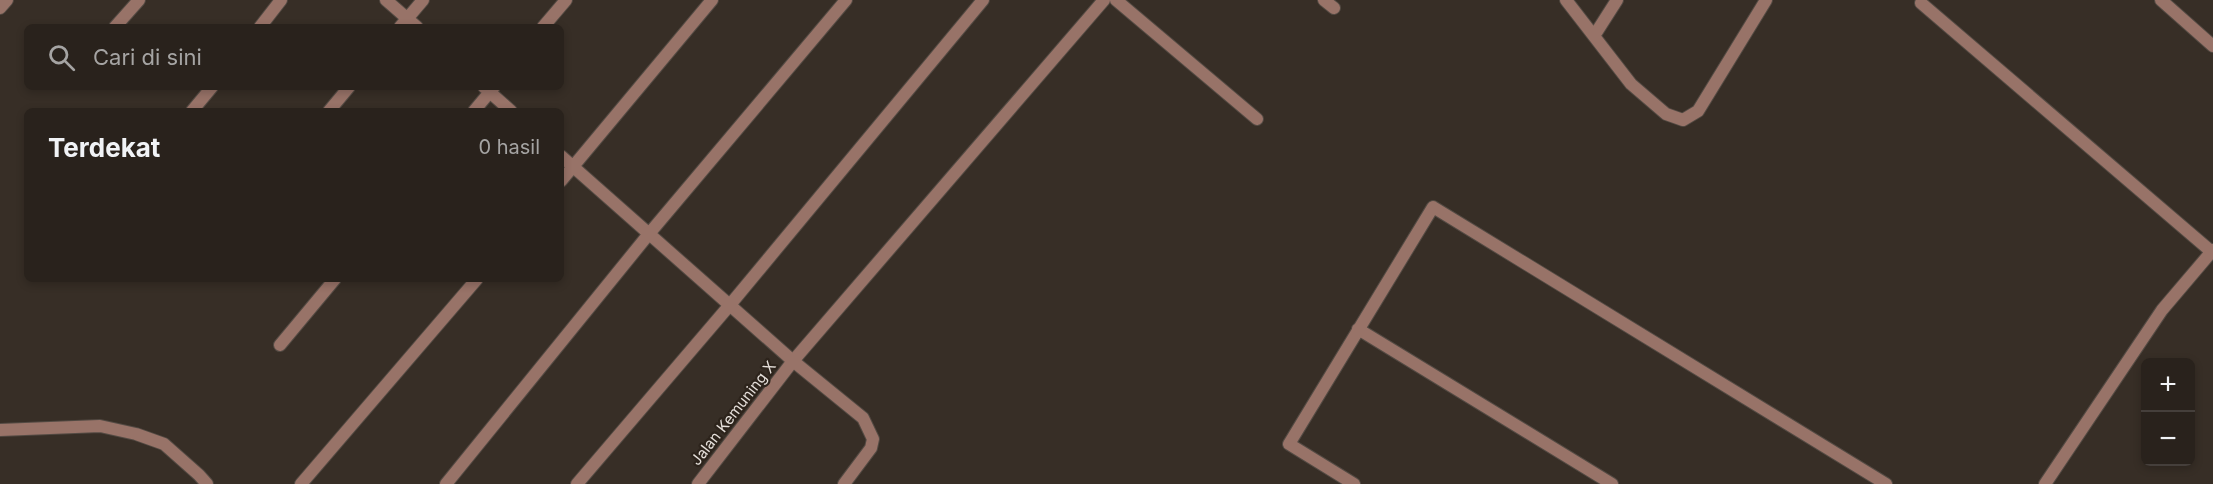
<!DOCTYPE html>
<html lang="id">
<head>
<meta charset="utf-8">
<style>
	body { margin:0; font-family:Inter,sans-serif; background:#312a25; color:#f1f3f6 }
	.controls { position:absolute; right:18px; bottom:18px; display:grid; overflow:hidden; border-radius:9px; box-shadow:0 3px 9px #0003 }
	.controls button { width:54px; height:54px; display:grid; place-items:center; padding:0; border:0; border-bottom:2px solid #453f3b; background:#29221c; color:#f1f3f6; font:30px sans-serif }
	.list { margin:0; padding:0; list-style:none }
	h2 { display:flex; justify-content:space-between; align-items:center; height:78px; margin:0; padding:0 24px; font-size:26px }
	h2 small { font-size:20px; font-weight:400; color:#a5a4a3 }
	.icon { flex:none; width:33px; height:33px; fill:none; stroke:currentColor; stroke-width:2; stroke-linecap:round; stroke-linejoin:round }
	.map { position:relative; flex:none; width:2213px; height:484px; overflow:hidden }
	.search { position:absolute; background:#29221c; box-shadow:0 3px 9px #0003; left:24px; top:24px; width:540px; height:66px; display:flex; align-items:center; gap:15px; box-sizing:border-box; padding:0 21px; border-radius:9px; color:#a5a4a3; font-size:22px }
	.panel { position:absolute; background:#29221c; box-shadow:0 3px 9px #0003; left:24px; top:108px; width:540px; height:174px; border-radius:9px }
	.map>svg:first-child { display:block }
	.lines { fill:none; stroke-linecap:round; stroke-linejoin:round }
	.street-casing { stroke:#534a43; stroke-width:14 }
	.street { stroke:#987368; stroke-width:12 }
	.labels { text-anchor:middle; dominant-baseline:central; stroke-width:4.5; stroke-linejoin:round; paint-order:stroke }
	.street-label { font-size:15px; fill:#e6e0db; stroke:#2d241c }
</style>
</head>
<body>
<div class="map">
<svg width="2213" height="484" viewBox="0 0 2213 484">
	<rect width="100%" height="100%" fill="#372e26"/>
	<g class="lines">
		<g class="street-casing">
			<path id="street" d="M386,0L417,27
				M1116,0L1257,119
				M1324,0L1334,8
				M1566,0L1631,84L1666,114L1683,120L1698,111L1766,0
				M2161,0L2213,46
				M1921,3L2213,253
				M0,8L7,0
				M115,27L139,0
				M260,27L281,0
				M400,27L423,0
				M543,27L566,0
				M1594,36L1617,0
				M484,87L511,111
				M192,111L212,87
				M329,111L349,87
				M474,111L494,87
				M561,156L793,361L863,418L873,439L871,448L844,484
				M561,181L712,0
				M1358,329L1612,484
				M280,345L335,279
				M0,430L100,426L136,434L164,444L199,475L207,484
				M301,484L477,279
				M446,484L648,235L846,0
				M577,484L729,306L983,0
				M698,484L793,361L1104,0
				M1354,484L1289,444L1433,207L1886,484
				M2045,484L2162,310L2213,250"/>
		</g>
		<use href="#street" class="street"/>
	</g>
	<g class="labels">
		<g class="street-label">
			<text transform="translate(733 413) rotate(-52)">Jalan Kemuning X</text>
		</g>
	</g>
</svg>
<div class="controls">
<button>+</button>
<button>−</button>
</div>
<div class="search"><svg class="icon" aria-label="search" viewBox="0 0 24 24"><circle cx="10" cy="10" r="6"/><path d="M15 15l6 6"/></svg>Cari di sini</div>
<section class="panel">
<h2>Terdekat<small>0 hasil</small></h2>
<ul class="list">
</ul>
</section>
</div>
</body>
</html>
